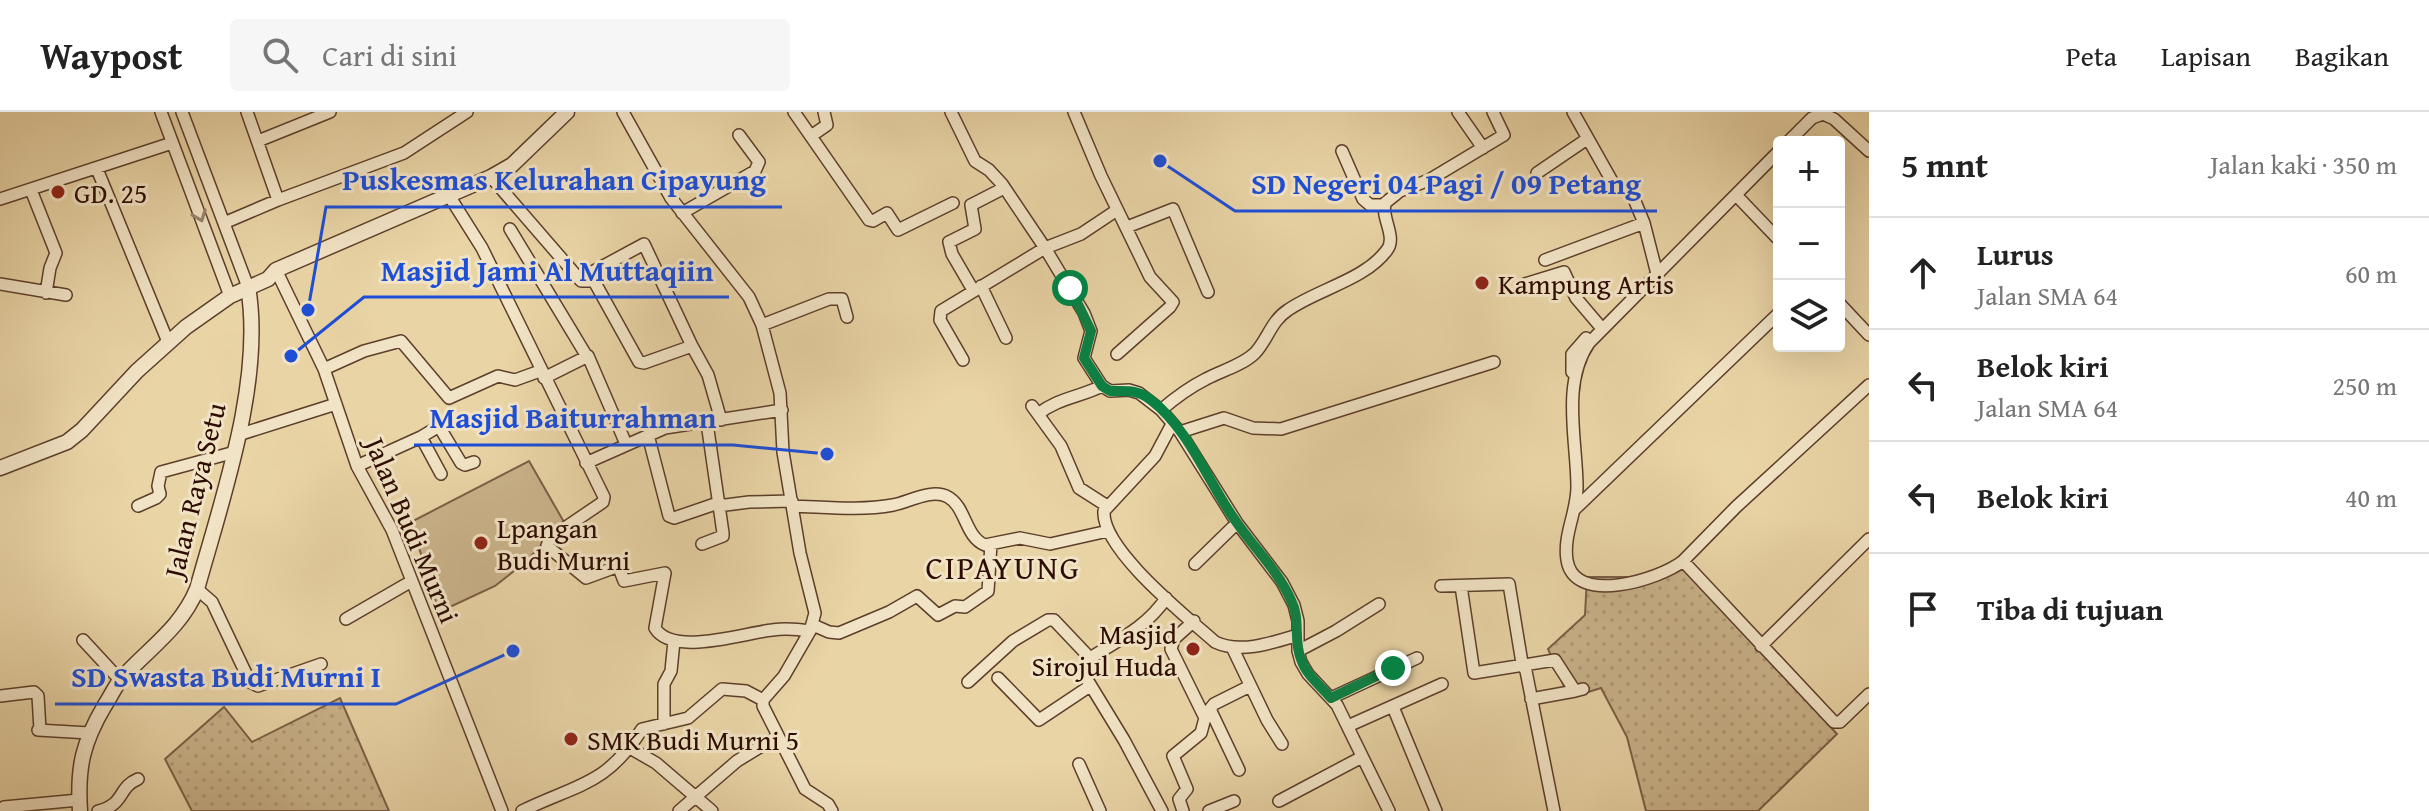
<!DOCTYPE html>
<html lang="id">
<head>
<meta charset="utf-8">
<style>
	body { margin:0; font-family:"Gentium Book Plus",serif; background:#f6f6f6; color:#222 }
	.controls { position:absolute; right:24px; top:24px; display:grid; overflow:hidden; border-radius:8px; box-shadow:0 8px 32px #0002 }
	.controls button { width:72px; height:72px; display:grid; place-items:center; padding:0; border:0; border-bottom:2px solid #e0e0e0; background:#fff; color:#222; font:40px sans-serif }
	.stop { position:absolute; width:24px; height:24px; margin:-18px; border:6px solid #0b8043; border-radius:50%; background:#fff }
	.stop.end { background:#0b8043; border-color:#fff; box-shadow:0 2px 8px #0008 }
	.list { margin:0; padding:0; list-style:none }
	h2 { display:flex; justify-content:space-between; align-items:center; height:104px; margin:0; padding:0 32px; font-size:34px }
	h2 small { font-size:26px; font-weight:400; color:#767676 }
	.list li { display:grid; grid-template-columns:52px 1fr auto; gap:24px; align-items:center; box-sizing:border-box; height:112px; padding:0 32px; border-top:2px solid #e0e0e0 }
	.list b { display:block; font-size:30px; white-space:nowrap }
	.list p { margin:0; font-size:26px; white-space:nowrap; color:#767676 }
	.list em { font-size:26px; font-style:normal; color:#767676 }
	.icon { flex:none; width:44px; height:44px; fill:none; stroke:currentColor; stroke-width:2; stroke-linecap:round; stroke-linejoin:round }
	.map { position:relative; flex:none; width:1869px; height:699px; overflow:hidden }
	header { display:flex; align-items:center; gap:48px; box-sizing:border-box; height:112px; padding:0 40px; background:#fff; border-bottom:2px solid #e0e0e0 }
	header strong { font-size:38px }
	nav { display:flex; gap:44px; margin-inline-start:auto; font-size:28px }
	.search { width:560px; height:72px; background:#f6f6f6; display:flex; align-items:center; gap:20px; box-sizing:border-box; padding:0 28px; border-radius:8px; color:#767676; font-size:30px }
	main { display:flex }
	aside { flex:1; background:#fff }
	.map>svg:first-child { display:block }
	.grass { fill:url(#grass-dots); stroke:#7b5f46; stroke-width:2 }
	.pitch { fill:#c9b28a; stroke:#7b5f46; stroke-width:2 }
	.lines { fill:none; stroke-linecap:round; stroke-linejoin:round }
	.minor-casing { stroke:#5c3e2a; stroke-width:14 }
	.tertiary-casing { stroke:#5c3e2a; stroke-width:17 }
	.minor { stroke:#f1e3c5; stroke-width:11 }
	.tertiary { stroke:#f1e3c5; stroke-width:14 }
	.oneway { stroke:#99826d }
	.route { stroke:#0b8043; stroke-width:10 }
	.poi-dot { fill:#8f2418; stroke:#f1e3c5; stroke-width:3 }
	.labels { text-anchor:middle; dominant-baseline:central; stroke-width:6; stroke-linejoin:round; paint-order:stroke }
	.poi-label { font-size:28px; fill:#2d0c01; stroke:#f1e3c5; text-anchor:start }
	.street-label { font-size:28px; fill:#2d0c01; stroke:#f1e3c5 }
	.quarter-label { font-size:32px; letter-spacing:2px; fill:#2d0c01; stroke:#f1e3c5 }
	.leader { fill:none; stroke:#1d4ed8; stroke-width:3 }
	.callout-dot { fill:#1d4ed8; stroke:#f1e3c5; stroke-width:3 }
	.callout-label { font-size:30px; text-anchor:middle; font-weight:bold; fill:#1d4ed8; stroke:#f1e3c5; stroke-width:6; stroke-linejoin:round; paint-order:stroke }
</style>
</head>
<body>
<header>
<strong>Waypost</strong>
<div class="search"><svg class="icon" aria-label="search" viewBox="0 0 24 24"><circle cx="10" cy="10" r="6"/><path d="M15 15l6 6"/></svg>Cari di sini</div>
<nav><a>Peta</a><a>Lapisan</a><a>Bagikan</a></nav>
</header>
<main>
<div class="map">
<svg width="1869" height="699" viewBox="0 0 1869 699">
	<defs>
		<pattern id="grass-dots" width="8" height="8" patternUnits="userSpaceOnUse" patternTransform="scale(2)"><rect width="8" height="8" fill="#c9b28a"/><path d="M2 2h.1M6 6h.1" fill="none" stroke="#ad9875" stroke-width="1.8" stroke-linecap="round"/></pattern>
	</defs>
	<rect width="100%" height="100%" fill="#e9d4a6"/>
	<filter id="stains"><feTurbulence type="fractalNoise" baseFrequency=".0025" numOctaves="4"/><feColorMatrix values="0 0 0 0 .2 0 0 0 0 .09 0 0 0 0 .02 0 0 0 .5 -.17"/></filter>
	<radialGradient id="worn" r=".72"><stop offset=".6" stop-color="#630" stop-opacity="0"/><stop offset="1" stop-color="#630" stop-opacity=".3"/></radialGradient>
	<path class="grass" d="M1684,452L1837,622L1758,699H1646L1627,625L1601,576L1569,586L1548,537L1585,503L1587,465H1631Z
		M340,586L389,699H192L165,647L224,595L252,630Z"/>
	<path class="pitch" d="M529,349L564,410L523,452L495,474L439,500L411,410Z"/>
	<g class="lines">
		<g class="minor-casing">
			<path id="minor" d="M161,0L230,184
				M182,0L248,175
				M247,0L278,88
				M623,0L671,86L749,185L762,213L780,281L783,340L800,441L815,501L810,519L784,564L763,588V594L805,677L828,692L832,699
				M794,0L869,108L873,109L887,101L898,118L953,91
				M951,0L975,49L989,58L1002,72L1045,136L1084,201L1091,219L1084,246L1102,274L1110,279L1129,278L1139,281L1161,298L1180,320L1237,411L1282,470L1294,493L1298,509V539L1301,550L1308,562L1337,593L1389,699
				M1074,0L1101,64L1150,165L1173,190L1170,195L1117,242
				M1458,0L1483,36
				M1573,0L1613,71L1627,77L1634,87L1644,111L1657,162
				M811,24L827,13L824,0
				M258,29L330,0
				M1788,30L1812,6L1823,2L1834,7L1869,39
				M1342,39L1363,87L1370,93H1385
				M1779,39L1589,231C1561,272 1577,329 1577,375C1577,400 1563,423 1567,448C1574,494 1659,468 1683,449L1834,610H1840L1869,582
				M97,57L168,230
				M1537,61L1587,27
				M491,65L581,169H594L639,250L644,251L692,234L644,132L594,159L592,162L594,169
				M31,78L56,141L50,156L46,181
				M448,82L482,136L604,385L603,390L550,426L547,434L586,466L616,455L619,456L624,469L665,461L655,516C672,545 744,521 772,518C785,516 797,517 810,519
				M1736,83L1779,128
				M0,87L172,31
				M682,101L755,59L759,50L739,23
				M224,111L278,88L404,41L467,0
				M1127,115L1173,97L1208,180
				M510,117L586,243
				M1545,148L1644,111
				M276,158L324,257L357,354L392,418L502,699
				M0,172L66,183
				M1525,172L1564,160L1576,186L1599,213
				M981,174L1006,226
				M973,178L952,142L949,130L975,117L971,93L1004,76
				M1839,191L1869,223
				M762,213L829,187H842L847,205
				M692,234L708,263L721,308
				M963,248L940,208L941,199L1045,136L1081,122L1117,98
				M324,257L364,239L401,229L449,286L498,264L515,268L540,259
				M1572,260V242L1586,226
				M544,266L588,244L626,332
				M1032,294L1061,334L1079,376L1107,394
				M1161,298C1175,286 1190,275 1206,267C1221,259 1243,253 1255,241C1268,227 1271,209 1288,198C1318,177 1365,168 1387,138C1397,125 1381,106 1385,91L1400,79L1429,68L1504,23L1493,0
				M1038,302C1058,286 1080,285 1102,274
				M1172,312L1155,344L1104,399C1101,437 1187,505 1215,530C1240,542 1272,531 1298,523
				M1180,320L1224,306L1253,316L1281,317L1494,250
				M238,323L336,292
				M648,323L669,404L674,406L718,391
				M421,325L436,316H440L461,351L465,353L474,350
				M586,351L665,316L782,298
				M357,354L421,325L441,362
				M138,394L156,386L160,382L158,374L161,360L235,340
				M718,394L749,390L792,389
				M792,394C826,395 860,399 893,393C909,390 932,376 948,385C966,395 965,425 985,433L1020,426L1050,432L1108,419
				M1575,397L1779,201
				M702,432L723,424V421L707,311
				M1683,449L1736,395L1869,273
				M1195,452L1237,411
				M1441,474L1509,472L1522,551L1526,559L1554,699
				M1461,474L1474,561L1555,548L1575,579L1583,577
				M197,477L212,490L250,570L258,574L321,552
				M346,507L410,470
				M813,513L829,520L839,521L889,500L917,484L938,503L955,494L965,495L988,479L991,432
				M83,528L120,568
				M1761,534L1869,427
				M1232,535L1267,608L1282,632
				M1298,539L1336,519L1379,492
				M998,566L1039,608L1090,574
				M968,570L1013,529L1048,508H1054L1090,546
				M0,584L34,580L38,584L40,618
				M1331,586L1417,546
				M1531,587L1575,579
				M1393,595L1436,699
				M664,612V572L671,559L674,529
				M1348,614L1442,572
				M38,618L89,621
				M630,636L656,651L712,699
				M1079,652L1100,699
				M1239,658L1210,597L1214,592L1250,574
				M1279,689L1362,645
				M4,695L79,688
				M98,699C126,692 117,676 138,667
				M522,699C577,672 606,674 642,617L688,606L722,577L746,579L763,588
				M679,699L737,649L778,624
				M1162,699L1124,628L1088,569L1085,553L1090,546C1117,529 1148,514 1166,486
				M1183,699L1179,687L1187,677L1173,644L1201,621L1205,606L1171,537L1174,527L1194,509
				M1209,699L1234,689"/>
		</g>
		<g class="tertiary-casing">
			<path id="tertiary" d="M0,356L67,330L82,318L137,259L186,215L230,184L268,167L276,158L491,65L512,53L567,0
				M80,699C77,655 83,630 105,593C111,584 115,574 122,566C149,536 181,516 197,477C222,387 264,268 248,175"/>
		</g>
		<use href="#minor" class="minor"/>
		<use href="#tertiary" class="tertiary"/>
	</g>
	<defs><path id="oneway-chevron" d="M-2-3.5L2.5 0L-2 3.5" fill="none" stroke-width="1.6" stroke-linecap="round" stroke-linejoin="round" transform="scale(2)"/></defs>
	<use class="oneway" href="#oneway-chevron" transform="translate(200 104) rotate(69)"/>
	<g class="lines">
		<path class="route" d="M1070,176L1091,219L1084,246L1102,274L1110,279C1126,279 1137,277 1151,288C1189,317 1208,370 1235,408C1253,435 1277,457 1291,488C1301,507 1293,528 1301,547C1306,563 1320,573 1331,586L1393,556"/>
	</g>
	<g class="poi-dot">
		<circle cx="58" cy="80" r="8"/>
		<circle cx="1482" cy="171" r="8"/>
		<circle cx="481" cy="431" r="8"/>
		<circle cx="1193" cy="537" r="8"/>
		<circle cx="571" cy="627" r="8"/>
	</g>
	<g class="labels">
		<g class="poi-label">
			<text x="74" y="80">GD. 25</text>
			<text x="1498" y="171">Kampung Artis</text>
			<text x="497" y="415">Lpangan<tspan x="497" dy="32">Budi Murni</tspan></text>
			<text x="1177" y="521" text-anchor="end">Masjid<tspan x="1177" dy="32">Sirojul Huda</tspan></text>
			<text x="587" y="627">SMK Budi Murni 5</text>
		</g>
		<g class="street-label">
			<text transform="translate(194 378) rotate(-76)">Jalan Raya Setu</text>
			<text transform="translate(413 418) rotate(67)">Jalan Budi Murni</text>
		</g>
		<g class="quarter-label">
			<text x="1003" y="455">CIPAYUNG</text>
		</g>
	</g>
	<path class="leader" d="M308 198L326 95H782M1160 49L1235 99H1657M291 244L364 185H729M827 342L733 333H414M513 539L396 592H55"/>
	<g class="callout-dot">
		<circle cx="308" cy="198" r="8"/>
		<circle cx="1160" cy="49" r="8"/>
		<circle cx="291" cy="244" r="8"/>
		<circle cx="827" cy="342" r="8"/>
		<circle cx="513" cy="539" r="8"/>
	</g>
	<g class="callout-label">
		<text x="554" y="78">Puskesmas Kelurahan Cipayung</text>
		<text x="1446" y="82">SD Negeri 04 Pagi / 09 Petang</text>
		<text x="547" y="169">Masjid Jami Al Muttaqiin</text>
		<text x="573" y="316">Masjid Baiturrahman</text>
		<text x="226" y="575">SD Swasta Budi Murni I</text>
	</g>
	<rect width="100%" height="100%" filter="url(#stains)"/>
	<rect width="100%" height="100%" fill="url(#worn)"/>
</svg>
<div class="controls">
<button>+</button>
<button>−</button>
<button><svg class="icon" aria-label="layers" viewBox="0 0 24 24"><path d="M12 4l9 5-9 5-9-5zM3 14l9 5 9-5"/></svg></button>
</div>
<div class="stop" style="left:1070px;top:176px"></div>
<div class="stop end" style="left:1393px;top:556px"></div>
</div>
<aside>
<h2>5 mnt<small>Jalan kaki · 350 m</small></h2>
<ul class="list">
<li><svg class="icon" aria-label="ahead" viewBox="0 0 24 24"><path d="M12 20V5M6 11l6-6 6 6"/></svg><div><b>Lurus</b><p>Jalan SMA 64</p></div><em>60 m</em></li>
<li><svg class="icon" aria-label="left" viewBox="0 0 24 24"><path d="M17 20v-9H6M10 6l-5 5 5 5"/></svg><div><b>Belok kiri</b><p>Jalan SMA 64</p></div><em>250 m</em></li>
<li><svg class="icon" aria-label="left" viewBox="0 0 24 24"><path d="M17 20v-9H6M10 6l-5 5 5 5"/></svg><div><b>Belok kiri</b></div><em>40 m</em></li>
<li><svg class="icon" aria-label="arrive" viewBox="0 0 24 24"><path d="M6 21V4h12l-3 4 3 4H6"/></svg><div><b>Tiba di tujuan</b></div></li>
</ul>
</aside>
</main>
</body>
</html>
